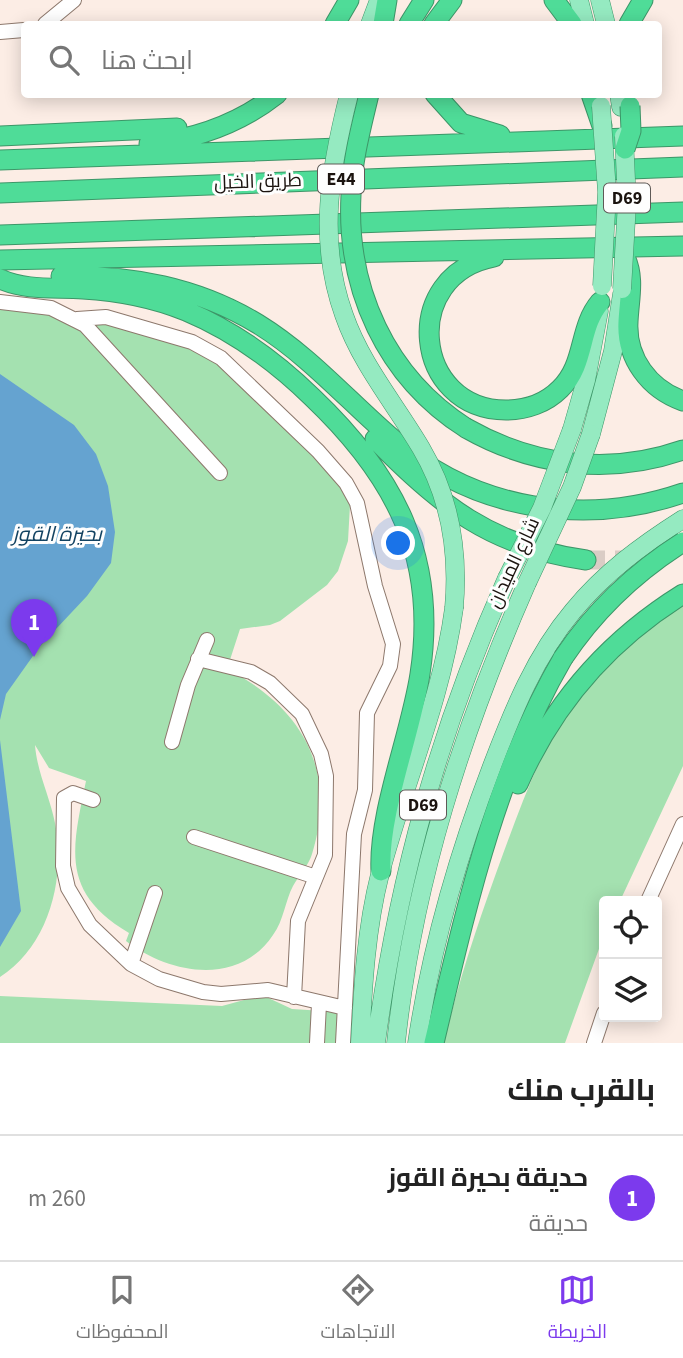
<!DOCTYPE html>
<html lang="ar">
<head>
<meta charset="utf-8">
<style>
	body { margin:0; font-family:"Source Sans 3",Cairo,sans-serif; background:#f2f2f2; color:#222; direction:rtl }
	.controls { position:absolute; right:21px; bottom:21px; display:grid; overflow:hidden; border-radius:7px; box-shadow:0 4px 18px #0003 }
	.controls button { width:63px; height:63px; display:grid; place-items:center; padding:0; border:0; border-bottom:2px solid #e0e0e0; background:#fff; color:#222; font:35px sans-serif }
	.you { position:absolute; left:399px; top:544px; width:24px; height:24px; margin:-18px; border:5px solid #fff; border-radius:50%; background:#1a73e8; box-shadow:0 0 0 10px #1a73e833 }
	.badge { display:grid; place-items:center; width:46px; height:46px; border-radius:50%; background:#7c3aed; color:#fff; font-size:23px; font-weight:700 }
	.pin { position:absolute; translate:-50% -58px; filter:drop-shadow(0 2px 4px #0008) }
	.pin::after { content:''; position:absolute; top:37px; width:24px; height:21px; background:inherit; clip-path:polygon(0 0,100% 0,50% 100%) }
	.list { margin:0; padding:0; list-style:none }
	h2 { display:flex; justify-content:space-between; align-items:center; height:91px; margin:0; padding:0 28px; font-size:30px }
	h2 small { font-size:23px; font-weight:400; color:#767676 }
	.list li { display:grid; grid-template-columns:46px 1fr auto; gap:21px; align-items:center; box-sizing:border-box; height:126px; padding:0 28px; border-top:2px solid #e0e0e0 }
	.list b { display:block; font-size:26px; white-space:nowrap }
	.list p { margin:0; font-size:23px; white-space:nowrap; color:#767676 }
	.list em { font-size:23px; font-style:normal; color:#767676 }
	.icon { flex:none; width:38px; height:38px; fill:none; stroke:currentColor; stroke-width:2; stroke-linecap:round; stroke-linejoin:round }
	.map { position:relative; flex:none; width:683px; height:1043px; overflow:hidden; direction:ltr }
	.search { position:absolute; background:#fff; box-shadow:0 4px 18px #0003; left:21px; right:21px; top:21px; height:77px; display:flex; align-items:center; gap:18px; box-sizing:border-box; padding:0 24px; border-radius:7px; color:#767676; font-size:26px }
	.sheet { height:217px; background:#fff }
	nav { display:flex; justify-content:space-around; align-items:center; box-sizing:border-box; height:98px; border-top:2px solid #e0e0e0; background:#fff; font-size:19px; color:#767676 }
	nav a { display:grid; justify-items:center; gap:4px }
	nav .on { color:#7c3aed }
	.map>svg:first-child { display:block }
	.green { fill:#a4e1b0 }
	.water { fill:#65a3d0 }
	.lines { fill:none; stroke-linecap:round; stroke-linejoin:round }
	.highway-tunnel { stroke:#daccc5; stroke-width:19; stroke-dasharray:19 10; stroke-linecap:butt }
	.minor-casing { stroke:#8d786c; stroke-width:16 }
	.major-casing { stroke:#3d9668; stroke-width:19 }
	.highway-casing { stroke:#3d9668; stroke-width:21 }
	.minor { stroke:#fff; stroke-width:14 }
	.major { stroke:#95eac1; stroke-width:18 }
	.highway { stroke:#4fdc98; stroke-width:19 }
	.major-bridge-casing { stroke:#3d9668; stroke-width:19; stroke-linecap:butt }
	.highway-bridge-casing { stroke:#3d9668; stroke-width:21; stroke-linecap:butt }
	.major-bridge { stroke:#95eac1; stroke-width:18 }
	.highway-bridge { stroke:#4fdc98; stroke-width:19 }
	.labels { text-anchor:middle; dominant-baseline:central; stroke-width:6; stroke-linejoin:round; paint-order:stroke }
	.shield { fill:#fefefe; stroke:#5f5a57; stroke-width:2 }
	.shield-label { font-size:18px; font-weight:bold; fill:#1b130f }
	.street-label { font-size:19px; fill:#1b130f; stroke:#fefefe }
	.water-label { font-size:21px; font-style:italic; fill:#134362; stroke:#fefefe }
</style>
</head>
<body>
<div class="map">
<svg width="683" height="1043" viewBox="0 0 683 1043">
	<rect width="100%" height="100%" fill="#fcede5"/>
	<path class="green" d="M0,307L96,322L182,341L225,366L303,442L341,486L350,505L348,541L338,571L327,585L280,621L270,625L240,629L227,669C302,707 338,770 312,854C309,865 299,875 293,886C285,901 284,920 273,935C238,987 169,974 126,941L129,933C60,892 72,849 86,781L49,768L35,745C37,772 50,797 55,823C66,878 49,946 0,977Z
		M683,605V766L620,901H604V935L565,1043H444C459,978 480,917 503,854C520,808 537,760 563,718C592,671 638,634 683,605Z
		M262,995L292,1009L339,1012L338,1043H0V996L222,1006Z"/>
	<path class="water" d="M0,374L74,425L96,454L108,486L115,532L111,563L87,596L40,646L6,694L0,720Z
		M0,740L21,911L0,947Z"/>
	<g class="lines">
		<path class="highway-tunnel" d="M586,560H637"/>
		<g class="minor-casing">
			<path id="minor" d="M45,24L74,0
				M0,32L24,30
				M0,302L51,308L85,325L220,473
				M77,319L106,317L192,342L221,358L318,451L346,483L357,503L375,586L393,644L390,666L367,713L365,790L354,834L343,1043
				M198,659L251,672L270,683L302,714L321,754L326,776L325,855L298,921L294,997
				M172,742L188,685L207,640
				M93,800L73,793L64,798L63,866L68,888L90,925L131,964L159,979L203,992L221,994L268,990L345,1008
				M194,837L316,877
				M648,901L683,824
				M131,964L155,893
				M317,1043L319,1004
				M594,1043L604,1013"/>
		</g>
		<g class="major-casing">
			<path id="major" d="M579,0L585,24
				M600,0L606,24
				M370,24L379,0
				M619,94L621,107
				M572,429L586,380L599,311
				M591,434L613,351L622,294
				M360,1043C363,986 366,929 380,874C403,786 442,699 454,608
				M376,1043C398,878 439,730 507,578
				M396,1043C413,882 462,731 527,583
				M417,1043C431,948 458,855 492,766C513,711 535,656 573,611C604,573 642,545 683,519"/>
		</g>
		<g class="highway-casing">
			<path id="highway" d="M554,0L572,24
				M335,24L349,0
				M383,24L387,0
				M409,24L424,0
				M434,24L452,0
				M629,24L643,0
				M435,94L461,123L500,135
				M591,94L602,126
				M0,136L177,128
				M149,144C196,139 239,124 277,94
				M0,160L683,136
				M0,193L683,167
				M0,235L683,212
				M494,257C399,275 413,410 506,410C526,410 546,403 560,389C586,364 578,328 600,302
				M625,257C635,278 629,299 628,322C626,358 649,389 683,401
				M0,260L683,246
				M61,276C131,275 197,287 258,324C310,356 349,402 395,441C475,510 584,527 683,493
				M0,279C27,291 55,287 83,289C118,291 154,298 186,311C234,331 275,361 312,397C395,476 438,557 420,674C411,734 378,813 381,871
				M466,428C533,466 609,476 683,450
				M375,439C439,505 492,547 586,560
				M518,784C553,704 609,640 683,594
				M434,1043C465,913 495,774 563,658"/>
		</g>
		<use href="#minor" class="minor"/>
		<use href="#major" class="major"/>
		<use href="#highway" class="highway"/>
		<g class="major-bridge-casing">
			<path id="major-bridge" d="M349,94C330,169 317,240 344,315C361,364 395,404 421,448C450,497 459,552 454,608
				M601,106L607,192L602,286
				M622,289L627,203L624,136
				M507,578L542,508L572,429
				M527,583L572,487L591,434"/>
		</g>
		<g class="highway-bridge-casing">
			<path id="highway-bridge" d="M369,94C361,128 352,161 351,195C346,289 386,377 466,428
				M625,149L631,131L630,106
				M563,658C595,610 634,573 683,542"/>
		</g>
		<use href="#major-bridge" class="major-bridge"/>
		<use href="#highway-bridge" class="highway-bridge"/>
	</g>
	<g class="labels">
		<g class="shield">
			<rect x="318" y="164.5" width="46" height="29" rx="5"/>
			<rect x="604" y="183.5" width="46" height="29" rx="5"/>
			<rect x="400" y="790.5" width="46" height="29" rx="5"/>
		</g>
		<g class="shield-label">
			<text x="341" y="179">E44</text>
			<text x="627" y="198">D69</text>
			<text x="423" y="805">D69</text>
		</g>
		<g class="street-label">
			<text transform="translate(258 182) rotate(-2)">طريق الخيل</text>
			<text transform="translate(514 563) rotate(-65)">شارع الميدان</text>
		</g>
		<g class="water-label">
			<text x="57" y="534">بحيرة القوز</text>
		</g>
	</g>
</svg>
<div class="controls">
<button><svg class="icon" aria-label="locate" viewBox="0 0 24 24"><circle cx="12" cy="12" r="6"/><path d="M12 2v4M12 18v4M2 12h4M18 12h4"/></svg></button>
<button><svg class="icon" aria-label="layers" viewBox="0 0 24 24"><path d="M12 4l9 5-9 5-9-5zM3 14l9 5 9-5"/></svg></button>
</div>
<div class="you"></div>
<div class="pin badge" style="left:34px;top:657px">1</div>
<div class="search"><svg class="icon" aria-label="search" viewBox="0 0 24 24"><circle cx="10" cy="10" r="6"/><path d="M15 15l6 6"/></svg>ابحث هنا</div>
</div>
<section class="sheet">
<h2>بالقرب منك<small></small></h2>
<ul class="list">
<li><span class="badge">1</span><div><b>حديقة بحيرة القوز</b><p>حديقة</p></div><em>260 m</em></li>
</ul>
</section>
<nav>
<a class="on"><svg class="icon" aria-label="map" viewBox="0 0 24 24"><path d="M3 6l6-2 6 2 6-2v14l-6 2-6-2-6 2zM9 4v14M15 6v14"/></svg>الخريطة</a>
<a><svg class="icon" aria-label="directions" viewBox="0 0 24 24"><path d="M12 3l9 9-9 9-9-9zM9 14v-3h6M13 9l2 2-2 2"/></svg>الاتجاهات</a>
<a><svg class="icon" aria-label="saved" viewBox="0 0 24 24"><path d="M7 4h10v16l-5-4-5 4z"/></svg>المحفوظات</a>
</nav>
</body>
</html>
